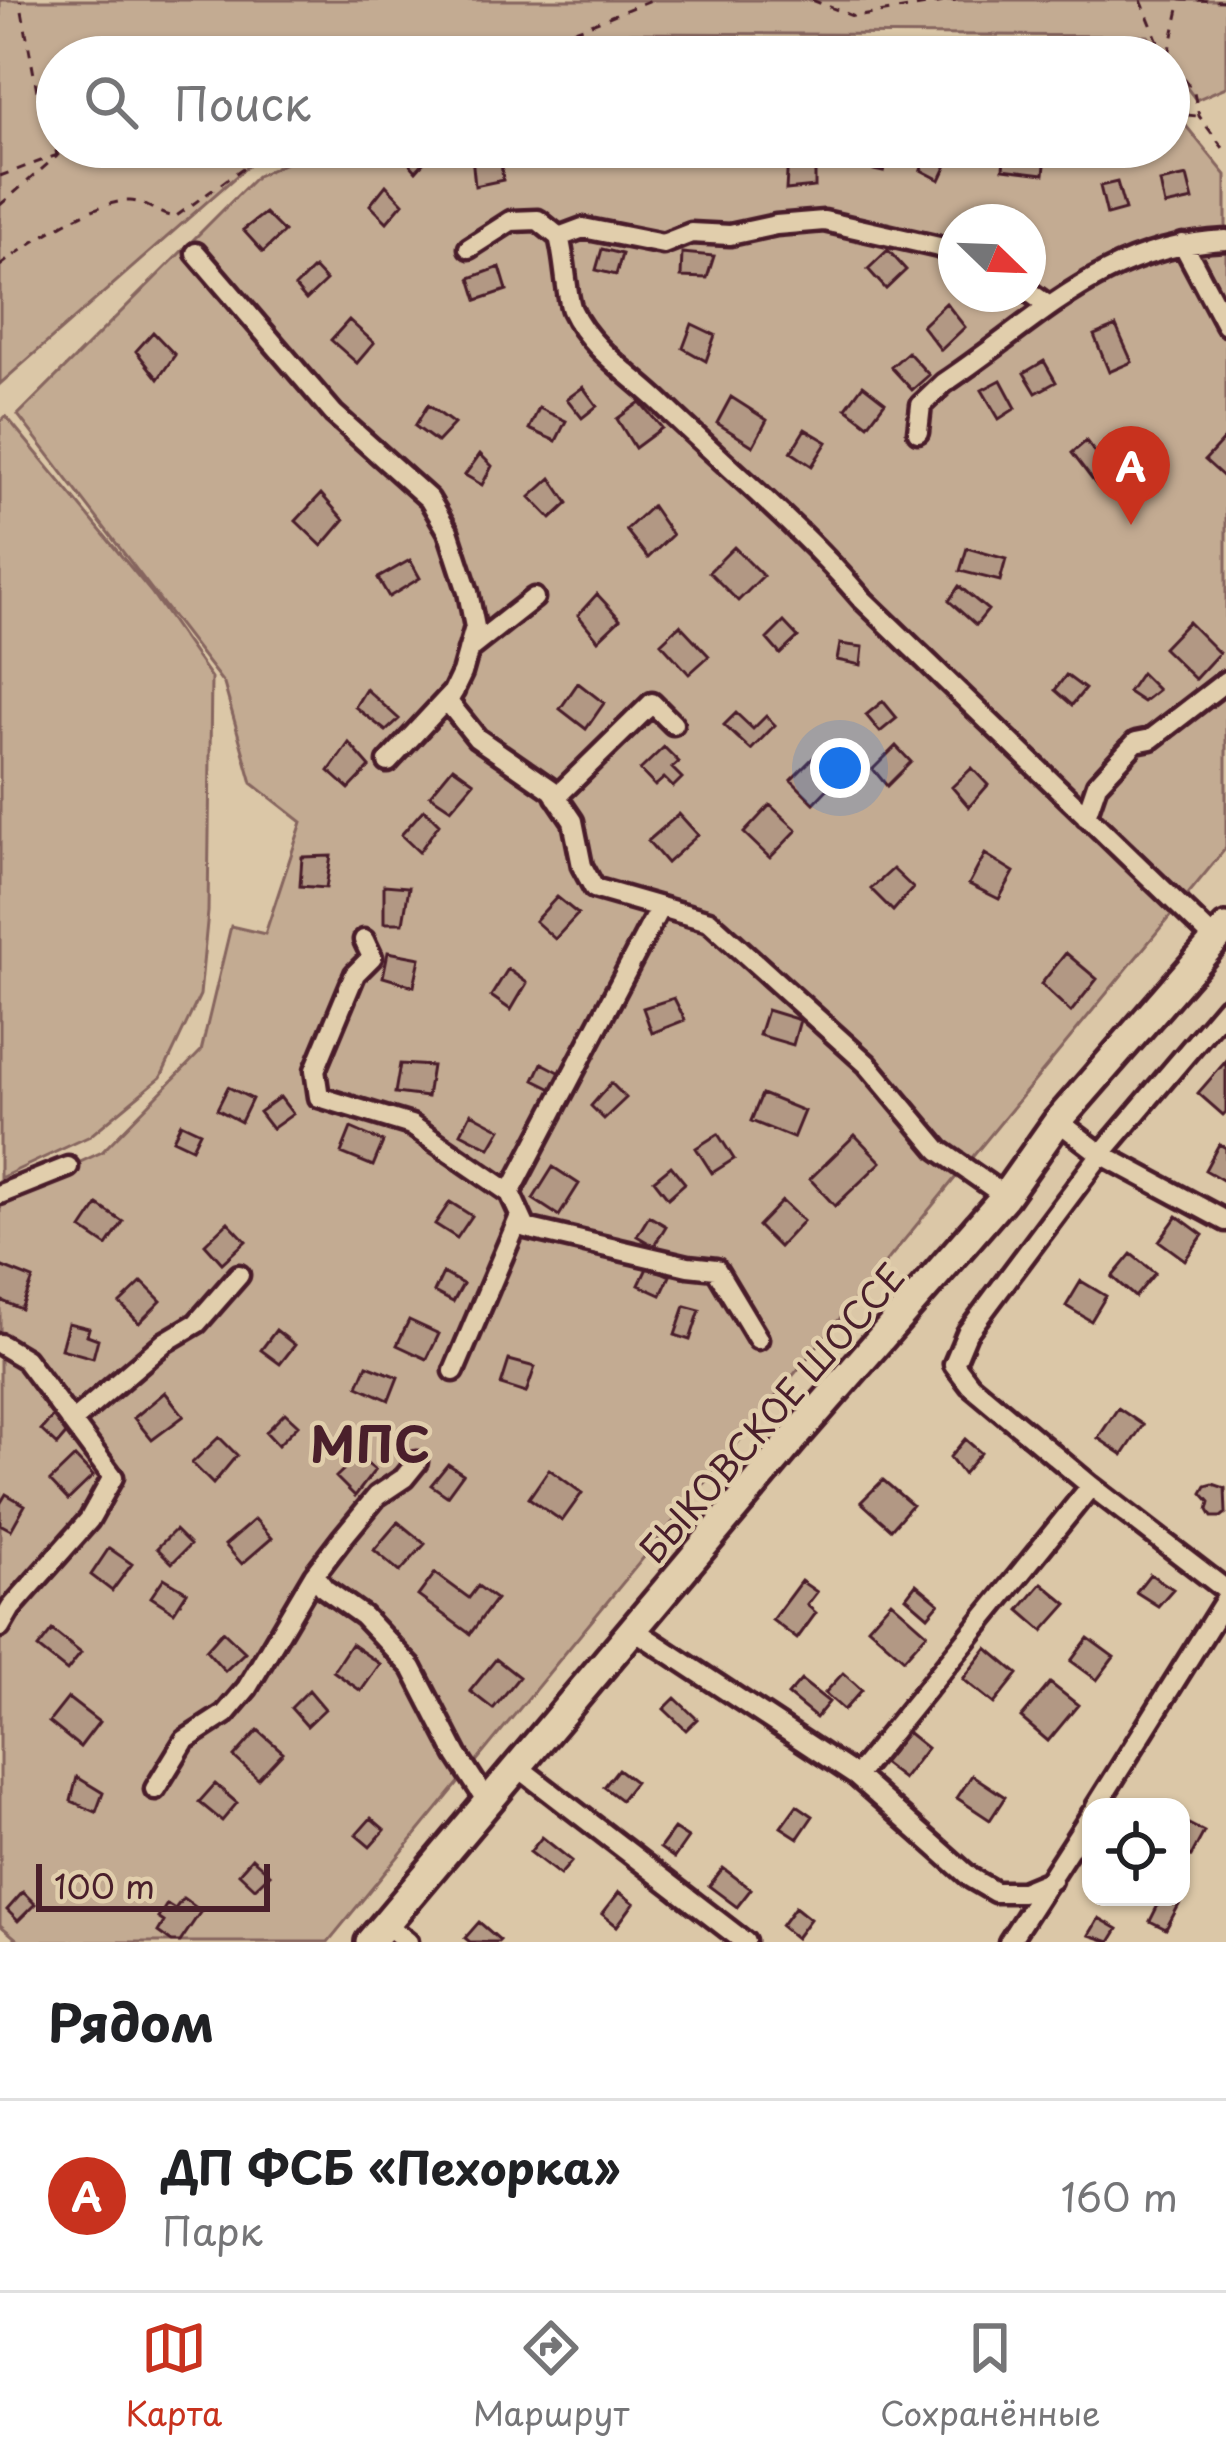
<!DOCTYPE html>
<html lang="ru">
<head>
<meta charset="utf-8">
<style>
	body { margin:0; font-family:"Playpen Sans",sans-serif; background:#f6f6f6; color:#202124 }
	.controls { position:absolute; right:36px; bottom:36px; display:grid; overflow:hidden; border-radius:24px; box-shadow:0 3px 9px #0004 }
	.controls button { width:108px; height:108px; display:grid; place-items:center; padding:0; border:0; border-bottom:3px solid #e0e0e0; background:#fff; color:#202124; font:60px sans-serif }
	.compass { position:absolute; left:938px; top:204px; width:108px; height:108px; border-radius:50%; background:#fff; box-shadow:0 3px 9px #0004; rotate:113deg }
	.scale { position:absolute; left:36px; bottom:30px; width:234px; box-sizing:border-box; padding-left:12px; border:6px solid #4a1f2b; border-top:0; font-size:33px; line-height:42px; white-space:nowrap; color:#4a1f2b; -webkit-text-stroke:9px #e1ceac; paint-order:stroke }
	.you { position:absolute; left:840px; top:768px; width:42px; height:42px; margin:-30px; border:9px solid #fff; border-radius:50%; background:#1a73e8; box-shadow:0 0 0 18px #1a73e833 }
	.badge { display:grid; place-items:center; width:78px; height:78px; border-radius:50%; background:#c8321e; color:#fff; font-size:39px; font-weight:700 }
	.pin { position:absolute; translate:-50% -99px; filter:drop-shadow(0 3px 6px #0008) }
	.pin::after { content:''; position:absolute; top:63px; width:42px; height:36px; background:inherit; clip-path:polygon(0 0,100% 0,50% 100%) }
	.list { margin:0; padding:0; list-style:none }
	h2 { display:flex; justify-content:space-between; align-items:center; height:156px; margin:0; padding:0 48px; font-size:51px }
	h2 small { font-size:39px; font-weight:400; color:#757577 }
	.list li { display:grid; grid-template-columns:78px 1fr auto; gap:36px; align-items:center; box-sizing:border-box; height:192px; padding:0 48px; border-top:3px solid #e0e0e0 }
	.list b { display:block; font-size:45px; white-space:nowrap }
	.list p { margin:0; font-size:39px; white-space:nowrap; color:#757577 }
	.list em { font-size:39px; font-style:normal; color:#757577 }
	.icon { flex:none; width:66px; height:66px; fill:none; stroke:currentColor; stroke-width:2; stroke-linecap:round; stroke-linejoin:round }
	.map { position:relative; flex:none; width:1226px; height:1942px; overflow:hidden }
	.search { position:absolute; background:#fff; box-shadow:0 3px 9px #0004; left:36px; right:36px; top:36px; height:132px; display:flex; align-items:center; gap:30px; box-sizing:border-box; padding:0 42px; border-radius:66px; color:#757577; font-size:45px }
	.sheet { height:348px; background:#fff }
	nav { display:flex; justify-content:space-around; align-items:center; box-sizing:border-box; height:168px; border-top:3px solid #e0e0e0; background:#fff; font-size:33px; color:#757577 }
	nav a { display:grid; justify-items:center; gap:6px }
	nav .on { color:#c8321e }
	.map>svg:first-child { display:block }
	.green { fill:#c3ab92; stroke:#86655e; stroke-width:3; fill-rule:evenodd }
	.building { fill:#b29884; stroke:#4a1f2b; stroke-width:3 }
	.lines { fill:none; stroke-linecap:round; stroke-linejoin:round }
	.minor-casing { stroke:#4a1f2b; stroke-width:27 }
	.primary-casing { stroke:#4a1f2b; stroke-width:36 }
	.path { stroke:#4a1f2b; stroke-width:3; stroke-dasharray:9 9; stroke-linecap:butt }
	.minor { stroke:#e1ceac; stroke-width:18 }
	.primary { stroke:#e1ceac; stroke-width:27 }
	.labels { text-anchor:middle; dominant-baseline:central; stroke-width:9; stroke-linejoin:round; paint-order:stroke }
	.street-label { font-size:36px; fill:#4a1f2b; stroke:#e1ceac }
	.district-label { font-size:48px; font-weight:bold; fill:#4a1f2b; stroke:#e1ceac }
</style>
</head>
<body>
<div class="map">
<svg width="1226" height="1942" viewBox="0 0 1226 1942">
	<rect width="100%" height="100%" fill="#dbc7a7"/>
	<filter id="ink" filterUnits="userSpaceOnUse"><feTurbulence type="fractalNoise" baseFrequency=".00833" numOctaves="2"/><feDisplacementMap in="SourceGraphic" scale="24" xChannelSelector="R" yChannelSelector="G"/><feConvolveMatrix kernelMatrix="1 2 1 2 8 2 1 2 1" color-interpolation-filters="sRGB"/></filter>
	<g filter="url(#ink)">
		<path class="green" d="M0,0H1226V87L1196,100L1169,64V57H1164L1148,36L627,33L424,57H57V147H284L259,156L0,384Z
			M1169,105L1226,175V848L328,1942H20L0,1925V1199L102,1152L201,1051L231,926L265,934L302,822L252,783L224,684L18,415L257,176L321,147H1169ZM956,222H1028V294H956Z
			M6,416L151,592L211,678L208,912L200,995L161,1077L90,1136L0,1178V422Z"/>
		<path class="building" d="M407,147H431L434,151L416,171L400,153Z
			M861,147H891L883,172L856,166Z
			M930,147L953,152L940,180L921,170Z
			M1005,147H1047L1044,174L1003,169Z
			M500,153L503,180L475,186L472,156Z
			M788,156H815V187L786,190Z
			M1187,176L1193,200L1165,206L1160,182Z
			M1117,182L1125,210L1107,215L1100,186Z
			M386,185L403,203L387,222L370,205Z
			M265,213L284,232L263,252L243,230Z
			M602,249L622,254L616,275L596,270Z
			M888,250L906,270L886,289L868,269Z
			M682,253L714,256L707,278L681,277Z
			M500,267L507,290L477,300L470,278Z
			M314,268L326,281L306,300L295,287Z
			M946,303L965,327L941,350L922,326Z
			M349,320L374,343L357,363L331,340Z
			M692,324L715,335L706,361L683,348Z
			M1116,326L1132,362L1109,372L1094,335Z
			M153,332L175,355L158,379L136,351Z
			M908,352L929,375L912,390L891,367Z
			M1044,361L1056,382L1036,393L1024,373Z
			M1001,380L1016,408L999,419L982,390Z
			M863,385L885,402L868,425L846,408Z
			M583,387L597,406L582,418L567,399Z
			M731,397L767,420L753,446L717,423Z
			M640,402L662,428L635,448L617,419Z
			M428,405L454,424L437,442L415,426Z
			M539,408L566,421L556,441L529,429Z
			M805,429L827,442L812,466L791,452Z
			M1226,437V477L1225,478L1205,460Z
			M1086,441L1099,458L1112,447L1125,464L1097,486L1072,453Z
			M480,454L492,466L482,485L465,475Z
			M551,478L568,503L551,519L530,497Z
			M321,494L344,520L322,546L296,521Z
			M652,506L672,535L648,558L626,530Z
			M734,547L763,576L738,601L709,572Z
			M967,548L1006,559L1000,581L960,571Z
			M410,560L420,578L389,597L378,578Z
			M959,586L988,610L976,625L949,601Z
			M597,594L620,619L598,640L578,615Z
			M784,622L798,637L780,654L767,639Z
			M1188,622L1219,653L1195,679L1163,648Z
			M680,625L709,656L689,674L661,643Z
			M840,644L863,647L861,665L837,660Z
			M1141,673L1158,690L1143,702L1128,692Z
			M1066,675L1085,689L1072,705L1055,690Z
			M578,683L604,703L586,729L560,709Z
			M366,689L399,719L386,731L355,707Z
			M883,701L897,718L880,732L866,715Z
			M736,713L753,729L766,716L775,725L751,750L724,725Z
			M349,743L370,767L349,789L329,771Z
			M896,746L911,762L887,786L873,769Z
			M664,747L679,762L672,768L682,778L673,787L664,778L655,786L640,770Z
			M813,758L835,781L814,803L791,780Z
			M453,767L474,782L451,809L430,795Z
			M972,768L988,785L969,807L952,787Z
			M770,805L797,830L770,858L744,833Z
			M424,809L439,824L419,852L401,835Z
			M679,814L698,835L667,863L648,841Z
			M985,854L1014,872L999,899L969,884Z
			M331,856L326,888L300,886L302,857Z
			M893,869L913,888L893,911L871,889Z
			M384,885L409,887L403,923H384Z
			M557,897L578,914L555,939L535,921Z
			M388,952L420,958L414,986L383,977Z
			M1066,953L1097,979L1071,1012L1041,984Z
			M508,969L527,983L511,1010L491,996Z
			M674,998L685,1020L652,1033L643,1008Z
			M767,1010L800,1020L793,1045L759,1035Z
			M1226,1061V1112L1223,1115L1198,1093Z
			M542,1063L561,1073L552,1089L534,1080Z
			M400,1064L432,1066L427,1097L395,1093Z
			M611,1083L626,1098L604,1119L591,1106Z
			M228,1087L252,1099L241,1122L217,1109Z
			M762,1094L804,1111L793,1138L751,1121Z
			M280,1097L293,1114L272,1129L259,1112Z
			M471,1113L501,1129L490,1148L461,1133Z
			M181,1123L200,1132L192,1148L173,1139Z
			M351,1128L383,1142L373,1166L341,1153Z
			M718,1134L734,1159L712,1173L696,1148Z
			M855,1135L881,1162L835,1206L810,1179Z
			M1219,1144L1226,1148V1182L1205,1170Z
			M671,1166L685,1183L668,1198L654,1180Z
			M553,1167L579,1184L559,1216L533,1199Z
			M782,1201L803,1221L779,1247L758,1226Z
			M450,1202L472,1216L457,1238L435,1224Z
			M98,1205L123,1222L107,1246L82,1229Z
			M649,1216L666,1226L654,1246L637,1236Z
			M1177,1216L1203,1235L1185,1260L1159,1241Z
			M228,1222L246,1241L222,1263L205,1244Z
			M1131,1254L1155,1273L1135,1297L1112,1277Z
			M0,1266L33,1279L21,1309L0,1300Z
			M648,1266L670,1276L661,1295L639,1285Z
			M443,1273L463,1284L453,1302L434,1292Z
			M1081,1281L1106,1296L1091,1321L1066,1306Z
			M142,1282L161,1301L139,1323L120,1303Z
			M685,1306L700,1310L690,1340L675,1335Z
			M409,1320L439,1334L427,1359L397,1345Z
			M68,1323L89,1328L87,1335L98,1339L93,1358L61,1349Z
			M276,1330L295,1345L280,1364L261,1350Z
			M509,1360L535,1367L526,1393L501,1385Z
			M367,1365L398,1377L389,1400L358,1386Z
			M165,1392L184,1416L152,1440L134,1418Z
			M1118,1408L1143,1425L1123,1455L1098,1438Z
			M285,1413L298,1425L278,1445L266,1432Z
			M53,1416L69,1431L57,1445L41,1430Z
			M219,1437L237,1455L213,1484L192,1463Z
			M965,1439L981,1453L963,1474L950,1457Z
			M358,1456L375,1470L355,1496L336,1477Z
			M75,1457L93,1476L68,1500L50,1481Z
			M448,1464L463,1474L447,1496L431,1485Z
			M549,1469L582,1493L562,1521L529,1498Z
			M883,1480L912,1505L891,1529L861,1502Z
			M1213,1484L1225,1488L1226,1513L1221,1517H1212L1208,1510L1210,1502L1202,1493L1206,1486Z
			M6,1494L25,1505L11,1530L0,1524V1504Z
			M255,1519L272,1538L242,1564L225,1545Z
			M398,1522L425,1544L400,1572L374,1550Z
			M175,1530L190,1545L172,1563L157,1548Z
			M109,1548L132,1564L112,1591L91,1575Z
			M435,1573L469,1598L478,1586L496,1599L470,1634L418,1596Z
			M1150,1574L1173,1589L1158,1606L1136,1592Z
			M164,1578L187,1592L174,1612L151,1597Z
			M801,1581L817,1592L807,1605L816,1613L797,1639L772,1620Z
			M1042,1583L1067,1604L1043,1631L1019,1610Z
			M916,1584L939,1603L928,1616L906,1597Z
			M891,1601L927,1633L904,1659L868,1627Z
			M52,1630L81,1653L67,1671L38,1648Z
			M223,1631L245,1652L225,1671L206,1650Z
			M1088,1638L1114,1657L1097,1680L1071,1661Z
			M351,1644L380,1664L361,1691L333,1671Z
			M987,1648L1018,1674L994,1704L963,1679Z
			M496,1659L519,1677L493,1709L470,1691Z
			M843,1673L862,1690L844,1710L825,1693Z
			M801,1680L829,1702L816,1718L788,1695Z
			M1050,1683L1078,1705L1048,1741L1021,1718Z
			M309,1690L325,1709L307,1726L291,1708Z
			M68,1698L99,1722L80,1747L49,1722Z
			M675,1698L697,1719L686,1730L664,1709Z
			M258,1730L283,1752L258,1779L234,1757Z
			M907,1732L927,1748L903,1779L882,1763Z
			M618,1769L635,1782L621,1800L604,1787Z
			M972,1775L1005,1797L990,1820L957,1798Z
			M77,1777L103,1793L96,1812L71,1801Z
			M215,1784L237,1803L222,1821L199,1802Z
			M797,1805L813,1816L798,1838L781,1827Z
			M371,1818L385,1830L370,1847L356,1835Z
			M1181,1820L1204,1832L1191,1856L1181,1851Z
			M674,1829L688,1838L674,1858L660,1848Z
			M542,1837L572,1861L560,1875L530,1852Z
			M252,1858L270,1874L255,1888L239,1873Z
			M723,1868L751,1889L737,1907L709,1886Z
			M23,1892L35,1904L18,1921L7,1910Z
			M619,1892L634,1903L617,1926L602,1914Z
			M1162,1897L1181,1901L1166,1929L1150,1921Z
			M183,1898L201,1911L180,1942H172L158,1932L164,1922L158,1918L167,1904L175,1909Z
			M795,1907L810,1919L796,1938L781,1926Z
			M1099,1918L1118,1929L1110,1942L1089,1935Z
			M479,1922L500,1940L498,1942H470L465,1938Z"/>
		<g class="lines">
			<g class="minor-casing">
				<path id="minor" d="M559,237C565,256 566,296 572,310C589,348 633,376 662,404C729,469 802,528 862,599L1215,940
					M1183,244L1226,325
					M469,248L511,221L538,220L559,237L583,228L663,244L691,233L730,235L776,225L824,221L939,247L956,256
					M196,253L334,414L429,499L448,531L468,592L475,627L462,673L448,702L477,738L552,790L573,821L582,866L594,888L709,921L867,1064L939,1150L1005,1196
					M1028,291L1049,306
					M918,432L921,405L944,383C1040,319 1102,246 1226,240
					M468,650L534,598
					M388,762L454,691
					M556,797L652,703L673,724
					M1086,816L1097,784L1136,742L1151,739L1226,681
					M659,909L510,1193L526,1228L688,1266L716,1269L758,1339
					M364,940L372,957L355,974L315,1070L319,1097L411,1125L510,1193
					M1226,1007L1101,1154L967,1333L954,1364L970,1385L1091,1486L1226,1590
					M1058,1121L1101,1154L1226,1221
					M0,1194L68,1167
					M0,1344L25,1359L113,1477L89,1520L11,1608L0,1627
					M454,1371L520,1216
					M73,1421L165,1342L197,1323L239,1275
					M314,1575L325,1589L363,1616L412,1668L457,1755L488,1803
					M633,1629L856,1776L971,1878L995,1892H1022L1051,1880
					M518,1767L745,1942
					M856,1776L1091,1486
					M155,1789L185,1740L225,1714L247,1688L314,1575L343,1537L377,1496L404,1478L417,1462
					M1096,1807L1226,1599
					M386,1924L408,1942
					M1009,1942L1091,1815"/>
			</g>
			<g class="primary-casing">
				<path id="primary" d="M370,1942L793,1439L1005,1196L1058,1121L1226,928"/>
			</g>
			<path class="path" d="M812,0L855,17L956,0
				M1141,0L1157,39L1194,93L1199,116L1226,152
				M1169,54L1181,0L1226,1
				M361,57C414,38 473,50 528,42C570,36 611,15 651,0
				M1169,113L1197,116
				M0,176L79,147
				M0,205L57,156L51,124L38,96L20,0
				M0,266C26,245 96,199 130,201C147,202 158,215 175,217L254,160L290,147"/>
			<use href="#minor" class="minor"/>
			<use href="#primary" class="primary"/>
		</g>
	</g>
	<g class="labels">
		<g class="street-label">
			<text transform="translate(771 1412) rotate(-49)">БЫКОВСКОЕ ШОССЕ</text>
		</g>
		<g class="district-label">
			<text x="370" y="1443">МПС</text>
		</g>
	</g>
</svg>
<div class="controls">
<button><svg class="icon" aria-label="locate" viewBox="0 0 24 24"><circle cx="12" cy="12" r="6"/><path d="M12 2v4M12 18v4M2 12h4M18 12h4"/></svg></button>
</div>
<svg class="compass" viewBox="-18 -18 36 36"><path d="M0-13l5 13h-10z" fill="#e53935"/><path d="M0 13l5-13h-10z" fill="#757577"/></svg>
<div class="scale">100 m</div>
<div class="you"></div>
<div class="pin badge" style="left:1131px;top:525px">A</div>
<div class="search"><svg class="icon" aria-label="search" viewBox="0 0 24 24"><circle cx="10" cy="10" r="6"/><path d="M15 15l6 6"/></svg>Поиск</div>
</div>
<section class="sheet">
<h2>Рядом<small></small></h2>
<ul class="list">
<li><span class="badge">A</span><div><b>ДП ФСБ «Пехорка»</b><p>Парк</p></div><em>160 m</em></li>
</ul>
</section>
<nav>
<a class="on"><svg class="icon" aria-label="map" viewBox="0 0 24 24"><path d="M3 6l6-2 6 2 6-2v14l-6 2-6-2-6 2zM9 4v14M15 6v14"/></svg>Карта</a>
<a><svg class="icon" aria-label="directions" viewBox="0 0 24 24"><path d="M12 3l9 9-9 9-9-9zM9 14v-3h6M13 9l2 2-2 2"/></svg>Маршрут</a>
<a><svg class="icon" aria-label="saved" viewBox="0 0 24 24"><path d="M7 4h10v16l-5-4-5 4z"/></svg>Сохранённые</a>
</nav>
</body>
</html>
